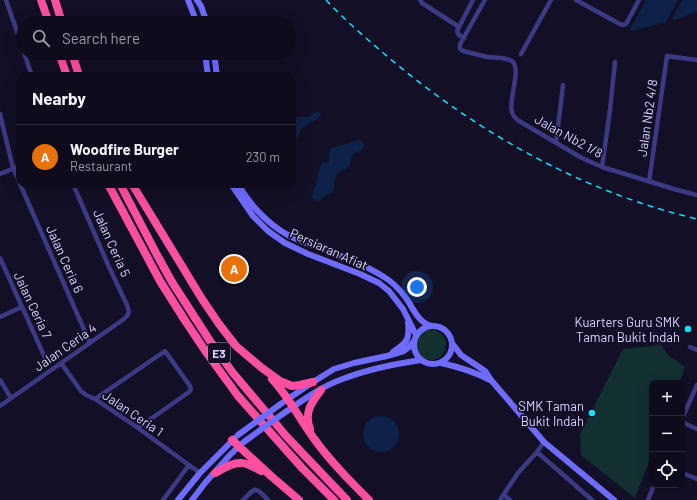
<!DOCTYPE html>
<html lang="en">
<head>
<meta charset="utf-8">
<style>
	body { margin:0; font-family:Barlow,sans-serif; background:#171425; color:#f1f3f6 }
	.controls { position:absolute; right:12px; bottom:12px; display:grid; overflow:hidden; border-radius:8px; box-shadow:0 4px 16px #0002 }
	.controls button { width:36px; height:36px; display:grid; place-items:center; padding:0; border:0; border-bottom:1px solid #2e2b3b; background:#0e0b1c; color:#f1f3f6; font:20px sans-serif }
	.you { position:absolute; left:417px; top:287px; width:14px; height:14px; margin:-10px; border:3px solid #fff; border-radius:50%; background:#1a73e8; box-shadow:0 0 0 6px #1a73e833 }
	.badge { display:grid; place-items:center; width:26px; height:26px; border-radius:50%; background:#db2777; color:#fff; font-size:13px; font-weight:700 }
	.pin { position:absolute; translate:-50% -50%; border:2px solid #fff; box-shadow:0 1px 4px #0006 }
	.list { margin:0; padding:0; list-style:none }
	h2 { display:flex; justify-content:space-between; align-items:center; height:52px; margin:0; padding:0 16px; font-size:17px }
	h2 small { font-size:13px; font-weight:400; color:#9b9ba3 }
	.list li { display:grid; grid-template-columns:26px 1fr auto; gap:12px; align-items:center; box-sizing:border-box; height:64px; padding:0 16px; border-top:1px solid #2e2b3b }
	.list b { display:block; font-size:15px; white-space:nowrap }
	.list p { margin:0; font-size:13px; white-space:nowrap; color:#9b9ba3 }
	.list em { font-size:13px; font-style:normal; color:#9b9ba3 }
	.icon { flex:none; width:22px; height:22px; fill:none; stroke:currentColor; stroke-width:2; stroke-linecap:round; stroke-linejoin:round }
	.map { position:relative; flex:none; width:697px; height:500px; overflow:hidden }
	.search { position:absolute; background:#0e0b1c; box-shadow:0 4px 16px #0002; left:16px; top:16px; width:280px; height:44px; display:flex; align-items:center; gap:10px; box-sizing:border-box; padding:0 14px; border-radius:22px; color:#9b9ba3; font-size:15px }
	.panel { position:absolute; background:#0e0b1c; box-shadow:0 4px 16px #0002; left:16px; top:72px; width:280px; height:116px; border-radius:12px }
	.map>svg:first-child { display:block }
	.green { fill:#12302f }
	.water { fill:#0c2248 }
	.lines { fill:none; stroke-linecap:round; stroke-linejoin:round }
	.street { stroke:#3d3a85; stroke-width:4.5 }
	.secondary { stroke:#6f6bff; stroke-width:6 }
	.highway { stroke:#ff4fa3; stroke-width:8 }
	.rail { stroke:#00e5ff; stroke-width:1.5; stroke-dasharray:6 5; stroke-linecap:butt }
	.secondary-bridge { stroke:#6f6bff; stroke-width:6 }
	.poi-dot { fill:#00e5ff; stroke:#130f26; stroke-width:1.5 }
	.labels { text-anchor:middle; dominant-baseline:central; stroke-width:3.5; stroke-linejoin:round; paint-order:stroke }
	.shield { fill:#130f26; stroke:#9e99be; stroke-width:1 }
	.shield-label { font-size:12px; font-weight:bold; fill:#d9d4ff }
	.street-label { font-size:13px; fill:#d9d4ff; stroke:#130f26 }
	.poi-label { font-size:13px; fill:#d9d4ff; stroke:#130f26; text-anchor:end }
</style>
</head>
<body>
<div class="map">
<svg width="697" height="500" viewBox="0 0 697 500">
	<rect width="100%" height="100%" fill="#130f26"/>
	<path class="green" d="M416 345a15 15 0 1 1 30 0a15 15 0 1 1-30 0Z
		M661,345L668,355L685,367L679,383H652V454L635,498L581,455L580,434L623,349Z"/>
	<path class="water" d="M646,0H678L666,22L664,23L631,31L630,29Z
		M682,0H697V12L674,20L672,19Z
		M317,112L321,113L320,117L302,128L295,142L292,144V122L297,117H308Z
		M359,139L364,144L362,150L353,154L349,167L336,174L333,192L326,195L319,201L312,199L313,191L316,185L321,163L329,162V154L331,148C341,147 350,142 359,139Z
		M363 434a18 18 0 1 1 36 0a18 18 0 1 1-36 0Z"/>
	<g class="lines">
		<path class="street" d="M6,0L23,49
			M420,0L422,3L459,27
			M485,0L460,44V49L463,51C471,53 479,55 487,57C495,58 505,57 512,61C522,68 508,101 512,112C513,116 516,119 519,121L582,158L602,167L674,189L697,195
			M576,0L618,23C621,25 623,26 626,24L639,0
			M464,38L459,35L457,31L473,0
			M24,53L32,76
			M521,54L551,0
			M0,114L13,168L20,183
			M556,143L563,85
			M602,167L610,110L615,62
			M0,174L20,166
			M649,182L667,56L697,60
			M20,184L90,343
			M0,258L46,360
			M0,317L22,307
			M690,347L697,350
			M61,363L81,391L86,395L95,399L138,428L200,473
			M0,380L11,398
			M95,399L165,351L190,386L191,389L189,392L138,428
			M0,406L124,319L127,316L129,312L127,305L109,267L73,184
			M682,419L697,385
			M682,422L697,429
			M537,452L592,500
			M682,473L697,479
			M504,495L510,500
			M163,500L189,465
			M243,500C256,487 255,486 268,500
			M500,500L518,473L537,452L544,442
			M648,500L654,485"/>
		<path class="secondary" d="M188,0L197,23
			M197,0L201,6L207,23
			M205,53L208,76
			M214,53L217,76
			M231,184L253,216L268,231L285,243L308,254L360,274L379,283L389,291L403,309L416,335
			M238,184C249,204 267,223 286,234C297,240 309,244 320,248C341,256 366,265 384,277C393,282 400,290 406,298C413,308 419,324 432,326
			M414 345a19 19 0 1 1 38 0a19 19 0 1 1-38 0Z
			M452,343L461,355L485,371L491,380L544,442L614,500
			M393,352C407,343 410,339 408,322
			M441,363C459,367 473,371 490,380
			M285,401L313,382L334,369L354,363L387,356L404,351L409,347L414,341
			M287,411C303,400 321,387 340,380C365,370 394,364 421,360
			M178,500L200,473L235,438
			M192,500L205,483L229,456L241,444"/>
		<path class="highway" d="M41,0L49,23
			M55,0L62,23
			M59,53L67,76
			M72,53L79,76
			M108,184L160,281L184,319L206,352L238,396L303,469L334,500
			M120,184L156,253L172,282L210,341L233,373L287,437L347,500
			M132,184L202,299L219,324L236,346L262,368L280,381L292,386L300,385L313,382
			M272,379C289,397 300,420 315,440C331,462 350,481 369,500
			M310,429C304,413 311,403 321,390
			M232,440L271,476L299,500
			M215,473C222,469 231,463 240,463C247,462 255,468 261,471"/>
		<path class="rail" d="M326,0C343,18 362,35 381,51C471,129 581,192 697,219"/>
		<path class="secondary-bridge" d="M238,435L282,403
			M244,442L267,425L287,411"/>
	</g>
	<g class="poi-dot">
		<circle cx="688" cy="329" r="4"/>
		<circle cx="592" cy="413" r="4"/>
	</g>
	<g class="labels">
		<rect class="shield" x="208" y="343" width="22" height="20" rx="3"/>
		<g class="shield-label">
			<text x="219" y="353">E3</text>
		</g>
		<g class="street-label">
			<text transform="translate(647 118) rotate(-82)">Jalan Nb2 4/8</text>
			<text transform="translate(569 136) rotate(29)">Jalan Nb2 1/8</text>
			<text transform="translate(112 243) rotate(66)">Jalan Ceria 5</text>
			<text transform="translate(329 249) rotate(24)">Persiaran Afiat</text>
			<text transform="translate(65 259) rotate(66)">Jalan Ceria 6</text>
			<text transform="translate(33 305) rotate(65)">Jalan Ceria 7</text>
			<text transform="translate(65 347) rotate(-35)">Jalan Ceria 4</text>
			<text transform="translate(133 413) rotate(34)">Jalan Ceria 1</text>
		</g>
		<g class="poi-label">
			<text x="680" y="322">Kuarters Guru SMK<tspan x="680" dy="15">Taman Bukit Indah</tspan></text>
			<text x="584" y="406">SMK Taman<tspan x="584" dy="15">Bukit Indah</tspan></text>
		</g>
	</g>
</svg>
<div class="controls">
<button>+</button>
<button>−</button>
<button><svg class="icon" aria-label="locate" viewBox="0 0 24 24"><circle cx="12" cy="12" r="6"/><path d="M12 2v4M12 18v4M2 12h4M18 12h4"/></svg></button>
</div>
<div class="you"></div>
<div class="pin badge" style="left:234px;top:269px;background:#e8710a">A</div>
<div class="search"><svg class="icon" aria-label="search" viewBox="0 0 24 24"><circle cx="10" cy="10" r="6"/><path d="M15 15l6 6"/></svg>Search here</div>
<section class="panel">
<h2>Nearby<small></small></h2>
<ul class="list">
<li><span class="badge" style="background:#e8710a">A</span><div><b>Woodfire Burger</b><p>Restaurant</p></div><em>230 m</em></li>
</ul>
</section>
</div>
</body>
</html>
